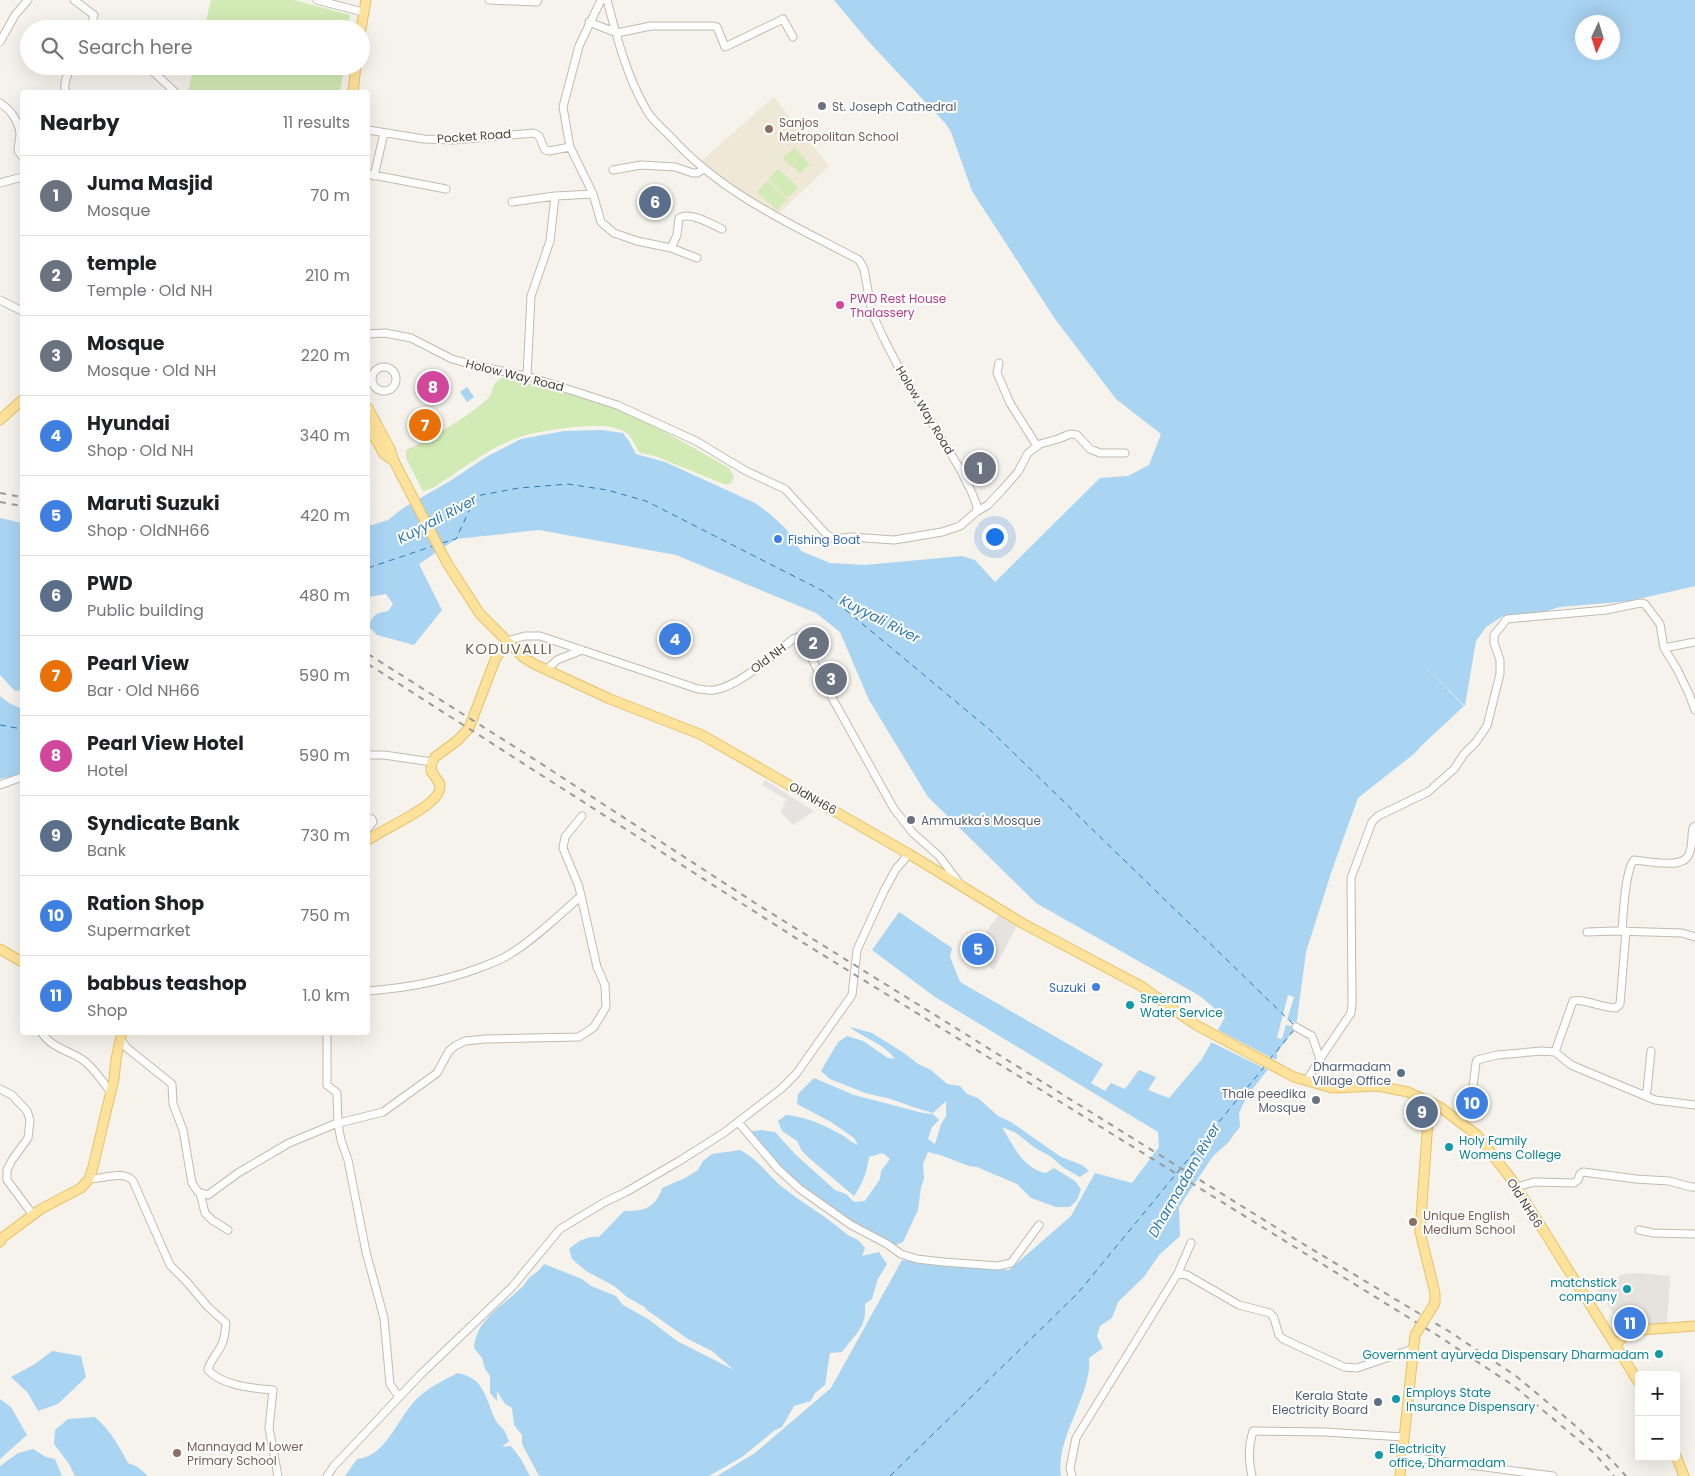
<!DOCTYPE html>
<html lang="en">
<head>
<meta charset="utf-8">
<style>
	body { margin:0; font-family:Poppins,sans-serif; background:#f6f6f6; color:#202124 }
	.controls { position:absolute; right:15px; bottom:15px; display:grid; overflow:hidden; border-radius:5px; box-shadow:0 5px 20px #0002 }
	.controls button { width:45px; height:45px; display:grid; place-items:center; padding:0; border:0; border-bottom:1px solid #e0e0e0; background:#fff; color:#202124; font:25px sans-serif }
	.compass { position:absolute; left:1575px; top:15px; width:45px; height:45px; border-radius:50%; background:#fff; box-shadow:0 5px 20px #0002; rotate:184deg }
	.you { position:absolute; left:994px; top:536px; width:18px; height:18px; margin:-12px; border:4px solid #fff; border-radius:50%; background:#1a73e8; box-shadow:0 0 0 8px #1a73e833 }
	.badge { display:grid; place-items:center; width:32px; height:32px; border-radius:50%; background:#fc3f1d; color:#fff; font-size:16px; font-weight:700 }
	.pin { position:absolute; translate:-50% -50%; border:2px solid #fff; box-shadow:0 1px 5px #0006 }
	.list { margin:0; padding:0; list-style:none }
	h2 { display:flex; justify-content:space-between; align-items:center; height:65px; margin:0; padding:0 20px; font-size:21px }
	h2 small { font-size:16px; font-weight:400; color:#757577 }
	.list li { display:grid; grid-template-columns:32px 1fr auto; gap:15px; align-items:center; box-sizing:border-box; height:80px; padding:0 20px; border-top:1px solid #e0e0e0 }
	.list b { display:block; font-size:19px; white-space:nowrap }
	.list p { margin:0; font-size:16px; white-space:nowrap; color:#757577 }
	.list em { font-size:16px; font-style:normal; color:#757577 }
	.icon { flex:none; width:28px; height:28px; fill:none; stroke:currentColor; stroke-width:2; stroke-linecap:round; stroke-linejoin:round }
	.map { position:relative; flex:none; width:1695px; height:1476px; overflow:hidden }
	.search { position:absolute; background:#fff; box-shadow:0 5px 20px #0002; left:20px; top:20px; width:350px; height:55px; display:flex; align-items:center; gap:12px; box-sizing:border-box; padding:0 18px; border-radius:28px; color:#757577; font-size:19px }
	.panel { position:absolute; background:#fff; box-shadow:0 5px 20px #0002; left:20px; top:90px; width:350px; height:945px; border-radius:5px }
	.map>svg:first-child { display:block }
	.industrial { fill:#e6e2dd }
	.education { fill:#efe8d6 }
	.green { fill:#d2eab5 }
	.parking { fill:#e5e3e0 }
	.water { fill:#a9d4f2; fill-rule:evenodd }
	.pier { fill:#f6f3ec }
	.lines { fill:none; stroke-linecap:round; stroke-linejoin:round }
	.ferry { stroke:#2e7ab2; stroke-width:1; stroke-dasharray:6 5; stroke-linecap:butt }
	.minor-casing { stroke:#c2bbae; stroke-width:9 }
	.major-casing { stroke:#e6c16a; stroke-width:11 }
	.minor { stroke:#fff; stroke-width:7 }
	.major { stroke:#ffe39c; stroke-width:9 }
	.rail { stroke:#9a9a9a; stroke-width:2; stroke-dasharray:6 6; stroke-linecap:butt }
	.major-bridge-casing { stroke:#e6c16a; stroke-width:11; stroke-linecap:butt }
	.major-bridge { stroke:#ffe39c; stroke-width:9 }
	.worship-dot { fill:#6b7280; stroke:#fff; stroke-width:2 }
	.education-dot { fill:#8d6e63; stroke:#fff; stroke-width:2 }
	.hotel-dot { fill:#d1479c; stroke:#fff; stroke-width:2 }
	.shop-dot { fill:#3f7fe0; stroke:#fff; stroke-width:2 }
	.culture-dot { fill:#0f9aa8; stroke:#fff; stroke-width:2 }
	.service-dot { fill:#5c6f8a; stroke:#fff; stroke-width:2 }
	.labels { text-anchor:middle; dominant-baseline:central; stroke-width:4; stroke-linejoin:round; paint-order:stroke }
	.worship-label { font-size:12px; fill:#5b616d; stroke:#fff; text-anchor:start }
	.education-label { font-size:12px; fill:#785e54; stroke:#fff; text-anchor:start }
	.street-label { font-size:12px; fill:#4b4439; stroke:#fff }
	.hotel-label { font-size:12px; fill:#b23c85; stroke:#fff; text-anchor:start }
	.shop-label { font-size:12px; fill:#366cbe; stroke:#fff; text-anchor:start }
	.culture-label { font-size:12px; fill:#0d838f; stroke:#fff; text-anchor:start }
	.service-label { font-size:12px; fill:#4e5e75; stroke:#fff; text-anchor:end }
	.water-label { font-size:14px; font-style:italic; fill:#2e7ab2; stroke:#fff }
	.quarter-label { font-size:15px; letter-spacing:1px; fill:#6e6250; stroke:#fff }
</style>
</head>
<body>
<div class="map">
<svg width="1695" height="1476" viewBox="0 0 1695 1476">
	<rect width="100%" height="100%" fill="#f6f3ec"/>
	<path class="industrial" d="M1639,1273L1670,1276L1667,1324H1654L1641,1326L1638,1315L1618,1321L1595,1285L1612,1281L1623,1274Z"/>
	<path class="education" d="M774,97L829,166L777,215L723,182L701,161Z"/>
	<path class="green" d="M211,0H294L350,15L348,29H204Z
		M194,66H344L340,92H188Z
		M795,148L810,165L800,173L782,158Z
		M778,169L798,187L788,198L768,180Z
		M767,181L787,199L777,210L757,192Z
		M502,377C540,387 580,394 617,409C655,425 692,447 729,468L734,477L731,483L726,485L655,456L640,453C634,445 631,433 621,430C607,424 590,426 575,427C557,429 540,431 523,436C490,446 461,470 433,488L423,491L406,458V450C422,444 481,409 490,396C492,393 492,388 494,385C496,382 500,379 502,377Z"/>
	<path class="parking" d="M765,780L814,811L793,825L781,812L786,799L762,785Z
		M999,915L1016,927L994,970L984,963L994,948L981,938Z"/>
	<path class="water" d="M834,0H1695V586L1630,601L1560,607L1540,613L1503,616L1486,627L1476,641L1465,706L1415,656L1464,706L1421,746L1415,753L1358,798L1332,870L1306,952L1296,1027L1277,1053V1058L1247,1096L1239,1113L1240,1127L1234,1134L1229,1142L1213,1156L1179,1207L1180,1236L1159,1255L1144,1277L1118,1302L1112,1318L1100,1326L1097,1336L1103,1348L1089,1358C1093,1393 1055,1438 1061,1476H717L755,1453L831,1388L902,1260L1009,1270L1071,1216L1095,1173L1132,1183L1159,1147L1158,1132L935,997L872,950L899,912L952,948L950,957L960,982L1103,1064L1091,1083L1105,1091L1111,1083L1125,1089L1139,1070L1156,1077L1148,1090L1169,1098L1202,1059L1225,1017L1200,996L1036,903L928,797L869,700L840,632L816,613L676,555L539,530L456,539L419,564L442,610L414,645L377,635L369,627C372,615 376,613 388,611L393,604L386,594L368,597V524L372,525L388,520L403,508L450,481L486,457L521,439L564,431L601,430L623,433L629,441L636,454L665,462L755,503L770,514L786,529L801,551L830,563L865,565L962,556L975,560L995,582L1100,478L1128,476L1149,465L1161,434L1116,399L1055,319L972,191L951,132L945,123L869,42ZM1582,22H1612V52H1582Z
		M467,387L474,397L467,402L460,392Z
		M0,518L22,523V690L15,691L0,675Z
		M0,696L9,703L22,709V774L0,779Z
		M850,1027L872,1033L904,1053L918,1064L931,1070L947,1084L960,1086L967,1094L978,1098L998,1116L1011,1122L1061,1157L1082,1165L1089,1171L1080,1177L1064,1168L1050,1156L1035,1148L1016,1133L1002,1127C1013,1145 1023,1169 1046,1173L1054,1168L1075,1181L1081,1189L1077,1200L1070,1207H1056L1031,1198L1017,1184L977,1167L969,1166L940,1155L928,1152L923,1164L924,1179L921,1187L918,1210L903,1242L894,1246L838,1217L759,1151L749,1141L748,1132L761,1130L775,1132L796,1155L835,1190L846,1194L854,1202L865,1201L880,1179L881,1171L890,1159L883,1153L869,1157C867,1171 863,1184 854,1196L809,1158L802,1151L797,1141L782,1131L778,1121L786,1115C810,1118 821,1124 842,1135C848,1138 851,1143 858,1145L854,1138L831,1122L797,1104L798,1094L814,1078L854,1095L923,1113L933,1114L939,1120L932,1127L928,1139L935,1144L941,1124L946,1116V1101L933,1113L913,1107L891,1099L865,1093L830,1079L821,1071L838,1042L847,1036L863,1041L888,1058L895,1059C884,1043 864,1039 850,1027Z
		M740,1150C760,1160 770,1179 789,1192C806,1205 828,1218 844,1232C853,1240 856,1235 865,1248L862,1256L879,1252L887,1264L878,1279L872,1299L865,1304C867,1328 855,1334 842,1352L830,1353L825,1385L815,1393L811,1401L794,1406L782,1427L775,1430L742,1457L709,1476H539L522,1444V1435L514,1425L512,1408L505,1404L497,1391V1401L490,1393V1376L485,1369L482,1358L474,1348C476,1320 501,1307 520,1289C524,1286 526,1281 530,1277C536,1273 540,1270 544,1264L582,1279L591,1286L616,1296L623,1305L648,1319L677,1341L734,1370L712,1351L688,1339L644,1308L648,1309L627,1297L614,1286L586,1271L572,1259L569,1249C579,1241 586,1236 599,1237L624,1211C644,1211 655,1209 662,1188L685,1178L698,1170L703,1161L712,1154Z
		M52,1351L81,1356L86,1377L58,1404L38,1411L28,1393L11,1377L35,1364Z
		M458,1373C486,1379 485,1399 496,1421C497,1424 501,1426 504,1430C506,1433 507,1437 509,1441L502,1447L511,1446L521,1459L530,1476H345L357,1459C388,1457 399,1412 421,1395C432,1386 445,1379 458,1373Z
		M0,1399L11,1407L27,1435L0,1459Z
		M95,1417C110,1430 119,1446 128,1463L138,1467L148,1476H75L69,1464L54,1444L55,1430L68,1419Z
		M33,1449L46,1457L55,1459L62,1476H0V1466L18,1453Z"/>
	<path class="pier" d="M1288,995L1294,997L1287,1020L1297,1023L1296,1027L1286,1025L1282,1039L1277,1038Z
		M1216,1029L1278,1061L1270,1071L1209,1041Z"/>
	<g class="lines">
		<path class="ferry" d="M442,543L456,539L476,496L519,488L568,484L607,490L646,501L823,591L990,730L1293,1024
			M368,568L433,546
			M0,725L22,729
			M1269,1060L1295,1029
			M890,1476L1078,1293L1265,1066"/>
		<g class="minor-casing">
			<path id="minor" d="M74,0L94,15L90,29
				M317,0L363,12
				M489,0L537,2L538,0
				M601,0L579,46L563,107L570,147L593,194L601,222L614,233L637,241L671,248L677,235L679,218C690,211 711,224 722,229
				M589,22L617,33L651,26H712L717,27L725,47L783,19L793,37
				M0,42L15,15L28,0
				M147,66L175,92
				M66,92C62,85 68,74 71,66
				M0,103C10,109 19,121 20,134C20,139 18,145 18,151L22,156
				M368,130L424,139L454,140L534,133L539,136L545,150L549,151L570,147
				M613,170L641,165L675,167L693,173H697L704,169
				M368,174L446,189
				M374,176L384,133
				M0,183L22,177
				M512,202L555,196L593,194
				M671,248L697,258
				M0,300L22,311
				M368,334L385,333L411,338L452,359L481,367L527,376L617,405L696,441L746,471L785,489L826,534L834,539L851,537L894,540L942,532L960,526L976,512L977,506L972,493L960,469L900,370L883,337L872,313L864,269L859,260C790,223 723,195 670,136C662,128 652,120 647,111C627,77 617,38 607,0
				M999,363L997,373L1010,403L1037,446
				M372 379a12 12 0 1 1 24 0a12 12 0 1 1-24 0Z
				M527,376L531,296L550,241L555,196
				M976,512L988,505L1002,490L1018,472L1028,453L1040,444L1058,439L1070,434L1077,435L1090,449L1100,453H1125
				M507,641L525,636H540L698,689C703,689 709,691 714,690C738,687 774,654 793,639L798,637L802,639L825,685L894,809L913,833L939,856L960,884
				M1664,648L1695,642
				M546,670L557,660L582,650
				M368,755H384L432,762
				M0,785L22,777
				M368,818L372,819L373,822L368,828
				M1622,931C1623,917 1625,870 1634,860C1647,861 1681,869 1688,856C1693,848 1691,837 1693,828L1695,826
				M1587,932L1616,931L1682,933L1695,937
				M368,991C406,988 442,982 479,968C490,964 501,960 510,954C535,939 559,915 581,896
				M1296,1027L1312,1036L1320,1059L1307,1080
				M41,1032C54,1050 67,1049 83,1060C94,1068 102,1081 111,1092
				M327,1032V1085L337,1093L338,1124L341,1140L348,1160L366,1252L384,1318L390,1384L399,1397
				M120,1039L127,1048L172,1084L173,1104L183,1130L192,1183L198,1192L208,1195L238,1173L289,1143L335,1124L383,1112L437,1073L449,1051L455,1046L465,1041L485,1039L579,1037L594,1027L606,1007L605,985L597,967L579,887L563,848L565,837L582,816
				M1555,1052L1573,1001C1582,998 1603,1008 1616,1008L1620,1004L1626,931
				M1320,1059L1351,1013L1352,1004L1351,878L1372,822L1378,816L1428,792L1454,769L1464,754L1476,742L1487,726L1500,674V660L1494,643V635L1507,619L1606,610L1640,603L1645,604L1660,624L1664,648L1677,669L1689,694L1695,710
				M0,1089L12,1095L27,1111L30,1120L28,1138L12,1160L7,1170V1180L33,1215
				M1643,1095L1647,1091L1651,1051
				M738,1122L778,1169L800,1189L851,1225L887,1244L901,1254L917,1259L943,1262L998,1266L1011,1263L1039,1225
				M1460,1123L1472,1094L1476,1063L1477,1060L1497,1055L1542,1051L1555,1052L1571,1065L1655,1100L1695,1105
				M89,1179C102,1179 124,1170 133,1181L170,1265L186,1281L208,1307L226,1323C225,1330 225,1337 222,1344C218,1353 210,1360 208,1370C223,1386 252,1388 273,1390L269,1428L278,1476
				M1517,1187L1534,1182L1574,1183L1578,1180L1580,1174L1583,1172L1636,1179L1669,1181L1691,1187H1695
				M200,1193L205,1213L212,1220L228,1230
				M1639,1230L1653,1233L1695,1234
				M1178,1273L1187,1275L1239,1305L1270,1313L1274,1318L1279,1335L1283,1339L1344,1367L1357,1368L1413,1349
				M1402,1456L1553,1476
				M327,1476L334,1466L420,1375L512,1287L560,1229L605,1202L626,1192L681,1160L725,1132L782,1088L796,1074L852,995L857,950L884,891L896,869L909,854
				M1072,1476L1070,1468L1076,1438L1178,1273L1191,1243
				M1252,1476C1248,1460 1248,1447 1253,1431L1325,1432L1403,1437"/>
		</g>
		<g class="major-casing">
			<path id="major" d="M361,29L366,0
				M353,92L356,66
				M368,408L390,449L394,461L447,563L480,614L523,657L534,664L610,699L702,735L909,854L1022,923L1141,986L1177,1012L1196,1025L1294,1077L1332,1088L1378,1086L1408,1092L1440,1107L1477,1135L1512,1180L1639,1383
				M0,420L22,400
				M368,426L384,454L394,461
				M368,840C385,828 426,811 437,795C440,791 440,788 440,784L431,771L432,762L435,757L458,740L469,728L495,660L507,641
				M0,949L22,962
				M1433,1103L1428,1121L1420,1232L1435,1293V1303
				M0,1242L3,1237L41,1209L81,1188L89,1179L93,1167L107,1108L114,1079L116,1059L122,1032
				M1615,1345L1626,1335L1641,1330L1695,1326
				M1676,1456L1684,1476
				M1400,1476L1415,1335"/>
		</g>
		<use href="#minor" class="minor"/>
		<use href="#major" class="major"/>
		<path class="rail" d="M0,493L22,497
			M0,502L22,506
			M368,654L537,761L755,903L1285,1233L1450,1332L1516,1376L1571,1422L1605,1453L1626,1476
			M368,664L802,942L1440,1337L1514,1386L1594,1453L1614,1476"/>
		<g class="major-bridge-casing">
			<path id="major-bridge" d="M1415,1335L1435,1303"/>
		</g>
		<use href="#major-bridge" class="major-bridge"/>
	</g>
	<g class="worship-dot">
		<circle cx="822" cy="106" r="5"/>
		<circle cx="911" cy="820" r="5"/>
		<circle cx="1316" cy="1100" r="5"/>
	</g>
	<g class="education-dot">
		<circle cx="769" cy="129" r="5"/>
		<circle cx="1413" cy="1222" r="5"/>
		<circle cx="177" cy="1453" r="5"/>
	</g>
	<circle class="hotel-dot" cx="840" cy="305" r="5"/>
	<g class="shop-dot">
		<circle cx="778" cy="539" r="5"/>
		<circle cx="1096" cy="987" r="5"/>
	</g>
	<g class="culture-dot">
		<circle cx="1130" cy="1005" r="5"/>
		<circle cx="1449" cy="1147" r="5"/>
		<circle cx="1627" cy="1289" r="5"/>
		<circle cx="1659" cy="1354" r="5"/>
		<circle cx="1396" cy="1399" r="5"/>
		<circle cx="1379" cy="1455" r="5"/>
	</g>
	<g class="service-dot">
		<circle cx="1401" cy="1073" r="5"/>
		<circle cx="1378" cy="1402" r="5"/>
	</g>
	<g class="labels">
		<g class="worship-label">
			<text x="832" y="106">St. Joseph Cathedral</text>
			<text x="921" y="820">Ammukka's Mosque</text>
			<text x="1306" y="1093" text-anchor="end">Thale peedika<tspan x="1306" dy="14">Mosque</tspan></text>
		</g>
		<g class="education-label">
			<text x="779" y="122">Sanjos<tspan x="779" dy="14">Metropolitan School</tspan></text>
			<text x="1423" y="1215">Unique English<tspan x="1423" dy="14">Medium School</tspan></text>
			<text x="187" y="1446">Mannayad M Lower<tspan x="187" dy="14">Primary School</tspan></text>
		</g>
		<g class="street-label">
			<text transform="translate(474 136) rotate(-4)">Pocket Road</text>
			<text transform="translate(515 375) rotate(14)">Holow Way Road</text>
			<text transform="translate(925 410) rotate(59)">Holow Way Road</text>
			<text transform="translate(768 658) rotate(-37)">Old NH</text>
			<text transform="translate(813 798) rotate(30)">OldNH66</text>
			<text transform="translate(1525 1203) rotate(58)">Old NH66</text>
		</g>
		<g class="hotel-label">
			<text x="850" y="298">PWD Rest House<tspan x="850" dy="14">Thalassery</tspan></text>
		</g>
		<g class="shop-label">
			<text x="788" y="539">Fishing Boat</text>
			<text x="1086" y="987" text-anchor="end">Suzuki</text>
		</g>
		<g class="culture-label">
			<text x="1140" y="998">Sreeram<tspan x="1140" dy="14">Water Service</tspan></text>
			<text x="1459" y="1140">Holy Family<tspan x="1459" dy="14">Womens College</tspan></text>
			<text x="1617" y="1282" text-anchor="end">matchstick<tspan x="1617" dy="14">company</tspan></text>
			<text x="1649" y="1354" text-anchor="end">Government ayurveda Dispensary Dharmadam</text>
			<text x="1406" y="1392">Employs State<tspan x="1406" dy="14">Insurance Dispensary</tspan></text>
			<text x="1389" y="1448">Electricity<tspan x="1389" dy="14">office, Dharmadam</tspan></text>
		</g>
		<g class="service-label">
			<text x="1391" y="1066">Dharmadam<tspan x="1391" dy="14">Village Office</tspan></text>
			<text x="1368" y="1395">Kerala State<tspan x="1368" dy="14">Electricity Board</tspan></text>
		</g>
		<g class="water-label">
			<text transform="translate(437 519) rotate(-28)">Kuyyali River</text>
			<text transform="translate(880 619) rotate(27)">Kuyyali River</text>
			<text transform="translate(1184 1180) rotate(-60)">Dharmadam River</text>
		</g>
		<g class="quarter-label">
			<text x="509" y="648">KODUVALLI</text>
		</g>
	</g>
</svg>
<div class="controls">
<button>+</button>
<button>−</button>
</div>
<svg class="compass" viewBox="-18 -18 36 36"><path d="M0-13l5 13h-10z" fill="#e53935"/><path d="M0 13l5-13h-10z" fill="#757577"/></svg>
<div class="you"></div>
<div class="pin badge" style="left:980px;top:468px;background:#6b7280">1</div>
<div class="pin badge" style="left:813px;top:643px;background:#6b7280">2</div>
<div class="pin badge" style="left:831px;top:679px;background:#6b7280">3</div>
<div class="pin badge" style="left:675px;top:639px;background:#3f7fe0">4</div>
<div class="pin badge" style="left:978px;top:949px;background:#3f7fe0">5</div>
<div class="pin badge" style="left:655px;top:202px;background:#5c6f8a">6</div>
<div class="pin badge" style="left:425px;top:425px;background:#e8710a">7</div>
<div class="pin badge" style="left:433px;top:387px;background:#d1479c">8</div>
<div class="pin badge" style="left:1422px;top:1112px;background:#5c6f8a">9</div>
<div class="pin badge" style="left:1472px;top:1103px;background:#3f7fe0">10</div>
<div class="pin badge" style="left:1630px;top:1323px;background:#3f7fe0">11</div>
<div class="search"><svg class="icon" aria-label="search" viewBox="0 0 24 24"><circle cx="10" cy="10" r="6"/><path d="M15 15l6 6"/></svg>Search here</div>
<section class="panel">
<h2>Nearby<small>11 results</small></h2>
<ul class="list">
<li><span class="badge" style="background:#6b7280">1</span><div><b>Juma Masjid</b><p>Mosque</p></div><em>70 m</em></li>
<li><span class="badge" style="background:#6b7280">2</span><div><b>temple</b><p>Temple · Old NH</p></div><em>210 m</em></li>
<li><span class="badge" style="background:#6b7280">3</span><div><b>Mosque</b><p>Mosque · Old NH</p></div><em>220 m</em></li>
<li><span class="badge" style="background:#3f7fe0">4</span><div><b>Hyundai</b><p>Shop · Old NH</p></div><em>340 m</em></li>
<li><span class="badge" style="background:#3f7fe0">5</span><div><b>Maruti Suzuki</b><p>Shop · OldNH66</p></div><em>420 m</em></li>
<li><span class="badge" style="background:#5c6f8a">6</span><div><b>PWD</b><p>Public building</p></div><em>480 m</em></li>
<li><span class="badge" style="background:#e8710a">7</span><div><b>Pearl View</b><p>Bar · Old NH66</p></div><em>590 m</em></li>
<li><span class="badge" style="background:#d1479c">8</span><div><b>Pearl View Hotel</b><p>Hotel</p></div><em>590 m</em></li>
<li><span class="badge" style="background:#5c6f8a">9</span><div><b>Syndicate Bank</b><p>Bank</p></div><em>730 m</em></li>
<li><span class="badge" style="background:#3f7fe0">10</span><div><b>Ration Shop</b><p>Supermarket</p></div><em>750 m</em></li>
<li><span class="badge" style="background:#3f7fe0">11</span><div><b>babbus teashop</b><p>Shop</p></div><em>1.0 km</em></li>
</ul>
</section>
</div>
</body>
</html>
